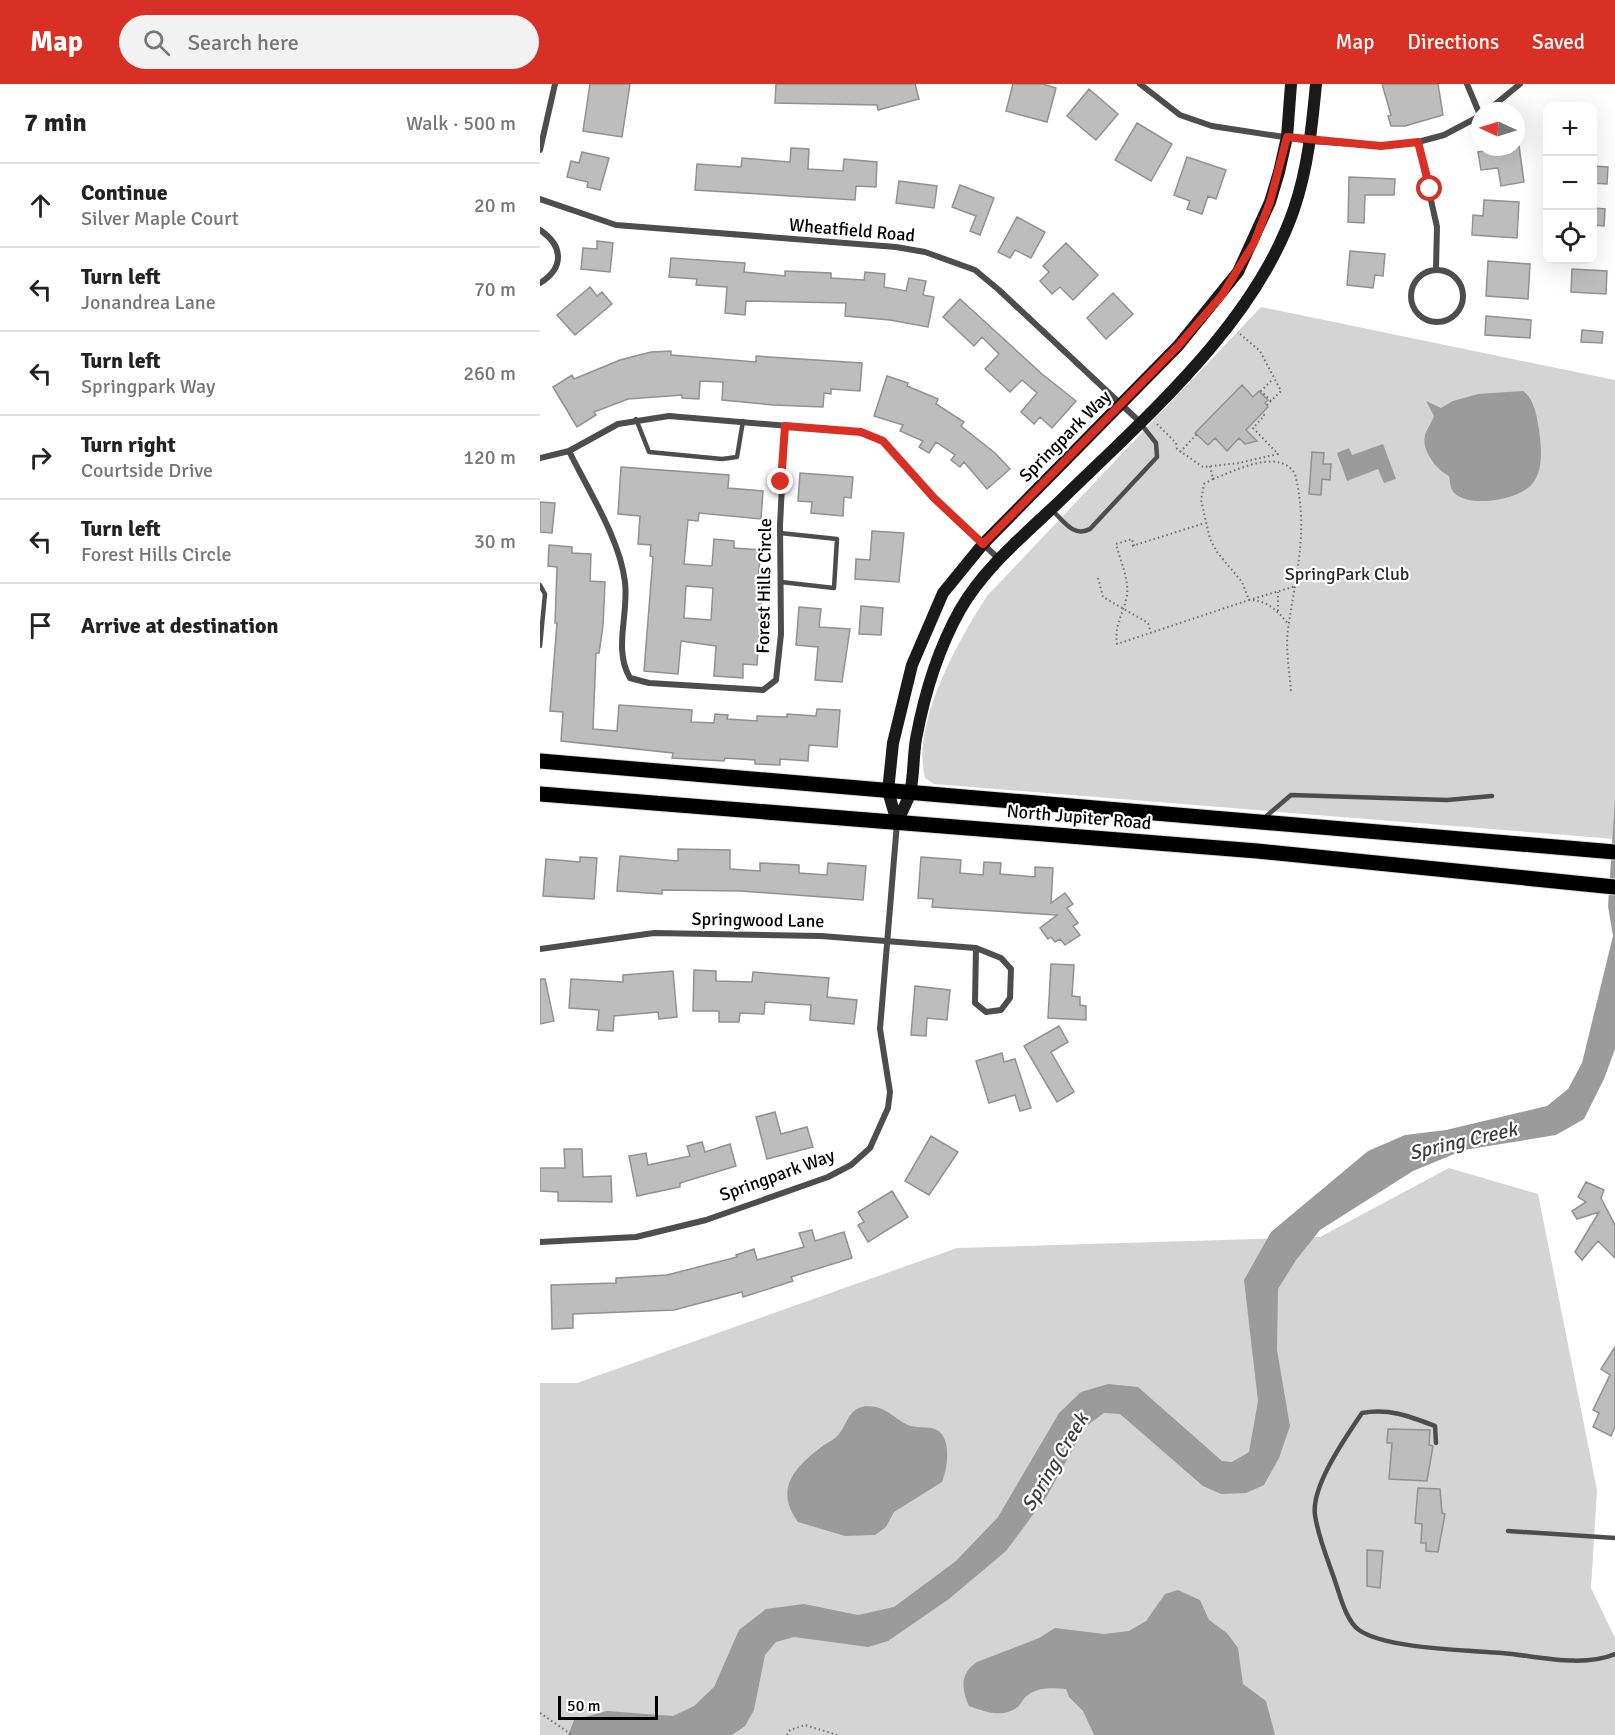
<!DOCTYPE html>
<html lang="en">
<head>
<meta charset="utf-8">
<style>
	body { margin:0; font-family:Signika,sans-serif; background:#f2f2f2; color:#222 }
	.controls { position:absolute; right:18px; top:18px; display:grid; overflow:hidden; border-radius:12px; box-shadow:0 6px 24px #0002 }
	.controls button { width:54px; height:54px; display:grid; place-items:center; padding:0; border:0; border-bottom:2px solid #e0e0e0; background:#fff; color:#222; font:30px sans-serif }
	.compass { position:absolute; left:931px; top:18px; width:54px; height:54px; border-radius:50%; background:#fff; box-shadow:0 6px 24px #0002; rotate:274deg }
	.scale { position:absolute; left:18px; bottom:15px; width:100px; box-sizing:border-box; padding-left:6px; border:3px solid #000; border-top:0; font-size:16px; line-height:21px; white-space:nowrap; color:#000; -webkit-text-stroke:4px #fff; paint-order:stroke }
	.stop { position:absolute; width:18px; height:18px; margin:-14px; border:4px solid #d93025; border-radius:50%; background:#fff }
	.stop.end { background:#d93025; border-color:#fff; box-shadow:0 2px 6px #0008 }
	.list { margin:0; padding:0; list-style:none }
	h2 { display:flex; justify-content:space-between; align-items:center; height:78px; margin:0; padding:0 24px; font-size:26px }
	h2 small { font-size:20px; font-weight:400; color:#767676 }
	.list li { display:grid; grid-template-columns:39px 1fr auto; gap:18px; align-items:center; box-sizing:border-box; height:84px; padding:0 24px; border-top:2px solid #e0e0e0 }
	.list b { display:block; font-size:22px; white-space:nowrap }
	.list p { margin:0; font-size:20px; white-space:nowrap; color:#767676 }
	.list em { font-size:20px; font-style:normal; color:#767676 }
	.icon { flex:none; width:33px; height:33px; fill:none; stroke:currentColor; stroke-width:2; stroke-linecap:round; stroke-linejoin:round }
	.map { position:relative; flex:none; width:1075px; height:1651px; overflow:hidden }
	header { display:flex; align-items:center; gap:36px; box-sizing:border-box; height:84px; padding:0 30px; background:#d93025; color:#fff }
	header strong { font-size:28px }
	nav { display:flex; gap:33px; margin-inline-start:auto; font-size:21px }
	.search { width:420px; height:54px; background:#f2f2f2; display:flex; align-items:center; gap:15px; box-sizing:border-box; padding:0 21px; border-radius:33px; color:#767676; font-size:22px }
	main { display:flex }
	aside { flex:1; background:#fff }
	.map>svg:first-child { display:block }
	.green { fill:#d4d4d4 }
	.water { fill:#9b9b9b }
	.building { fill:#bdbdbd; stroke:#919191; stroke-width:1.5; fill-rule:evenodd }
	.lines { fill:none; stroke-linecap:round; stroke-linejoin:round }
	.primary-casing { stroke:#dbdbdb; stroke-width:17 }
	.path { stroke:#6f6f6f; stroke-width:2; stroke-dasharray:1.5 3; stroke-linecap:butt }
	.lane { stroke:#4d4d4d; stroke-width:4.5 }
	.street { stroke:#4d4d4d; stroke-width:6 }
	.secondary { stroke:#1a1a1a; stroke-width:12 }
	.primary { stroke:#000; stroke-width:15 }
	.route { stroke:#d93025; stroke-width:8 }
	.labels { text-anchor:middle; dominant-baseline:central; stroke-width:4.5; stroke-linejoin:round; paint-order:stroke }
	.street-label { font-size:18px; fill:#000; stroke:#fff }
	.park-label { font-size:18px; fill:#2b2b2b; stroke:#fff }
	.water-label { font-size:20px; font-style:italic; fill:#3c3c3c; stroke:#fff }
</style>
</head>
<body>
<header>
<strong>Map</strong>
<div class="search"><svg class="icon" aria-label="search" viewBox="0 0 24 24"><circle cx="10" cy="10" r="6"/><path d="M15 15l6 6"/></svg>Search here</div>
<nav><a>Map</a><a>Directions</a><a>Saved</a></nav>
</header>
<main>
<aside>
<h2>7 min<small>Walk · 500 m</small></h2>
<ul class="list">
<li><svg class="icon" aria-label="ahead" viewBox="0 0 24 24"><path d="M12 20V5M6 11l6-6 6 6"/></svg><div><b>Continue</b><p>Silver Maple Court</p></div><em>20 m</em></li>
<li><svg class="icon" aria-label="left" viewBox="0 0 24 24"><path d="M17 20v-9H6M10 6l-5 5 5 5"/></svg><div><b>Turn left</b><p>Jonandrea Lane</p></div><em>70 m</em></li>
<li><svg class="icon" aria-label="left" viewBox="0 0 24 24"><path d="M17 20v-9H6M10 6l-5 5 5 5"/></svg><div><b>Turn left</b><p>Springpark Way</p></div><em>260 m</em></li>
<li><svg class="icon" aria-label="right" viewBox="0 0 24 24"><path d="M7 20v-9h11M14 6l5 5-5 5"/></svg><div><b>Turn right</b><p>Courtside Drive</p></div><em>120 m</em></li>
<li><svg class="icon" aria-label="left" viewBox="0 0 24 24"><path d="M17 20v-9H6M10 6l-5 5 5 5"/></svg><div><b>Turn left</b><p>Forest Hills Circle</p></div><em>30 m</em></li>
<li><svg class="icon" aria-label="arrive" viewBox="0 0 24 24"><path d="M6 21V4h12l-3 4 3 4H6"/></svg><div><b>Arrive at destination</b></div></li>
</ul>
</aside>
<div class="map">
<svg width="1075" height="1651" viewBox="0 0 1075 1651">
	<rect width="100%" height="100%" fill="#fff"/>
	<path class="green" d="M721,223L1075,296V755L394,700L385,694C371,639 418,557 447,512Z
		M909,1084L998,1110L1057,1406L1051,1504L1075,1554V1651H0V1299H37L417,1164L780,1153Z"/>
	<path class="water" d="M983,307C994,314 997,333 999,345C1001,361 1004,385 993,399C981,416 924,426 912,406C910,402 910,396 909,392C896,385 881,366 885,351C887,344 892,338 894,332L886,317L901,324L913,317L938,310Z
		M843,360L856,395L844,399L838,385L807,397L797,369L809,364L812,371Z
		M1075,715V965L1064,995L1044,1035L1016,1051L924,1066L873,1087L780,1146L756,1176L738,1205L737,1266L750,1342L739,1374L724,1401L706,1409L681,1410L663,1402L580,1330L564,1329L545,1343L507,1412L466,1467L409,1515L348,1557L328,1563L254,1553L236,1558L225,1571L214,1626L205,1642L192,1651H28L34,1636L67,1627L133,1632L154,1622L174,1603L199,1546L226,1525L264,1520L318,1531L354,1523L416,1477L458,1433L519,1329L541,1308L568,1300L598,1303L682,1377L692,1378L709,1368L718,1317L704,1196L731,1148L828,1067L865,1051L906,1046L1007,1022L1028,1005L1042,979L1073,852L1068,822Z
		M326,1322C346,1322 352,1333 368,1341C376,1344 384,1343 392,1344C413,1349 408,1383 402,1398L354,1428L346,1443L335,1451L305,1452L258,1438C233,1404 256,1382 284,1361C289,1358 295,1355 299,1350C309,1337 308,1325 326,1322Z
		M638,1506L660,1516L669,1536L687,1549L698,1564L703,1600L726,1617L735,1651H554L543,1627L529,1613L526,1605C514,1604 498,1603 488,1611C484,1613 482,1618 479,1622C463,1635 446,1628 429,1622C421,1605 420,1589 437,1578L499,1554L515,1544L564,1550L589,1547L606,1537L625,1510Z"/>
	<path class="building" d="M50,0H90L82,53L43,47Z
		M236,0H375L379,15L338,26L337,21L235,19Z
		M473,0H503L516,4L507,38L466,27Z
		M842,0H898L903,31L865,42H851L848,32L851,31Z
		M549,5L578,30L556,56L527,32Z
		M597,39L632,60L611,97L575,76Z
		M979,62L984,98L961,102L958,84L941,86L938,68Z
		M251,64L269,65L268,85L303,87L304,75L337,78L336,103L316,102L315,116L155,106L157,80L201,83L202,74L250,78Z
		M42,68L69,74L60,106L47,103L48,98L27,93L31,77L39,79Z
		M647,73L686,86L676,115L668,112L662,130L647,125L650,117L634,111Z
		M1053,82L1068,83L1067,100L1053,99Z
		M809,93L855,95L854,111H825L824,139L808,138Z
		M359,97L397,102L394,124L356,119Z
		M420,101L454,114L440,151L430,147L436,132L412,123Z
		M944,116L979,118L977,154L932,151L933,131L943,132Z
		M1053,124L1065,125L1064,142L1053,141Z
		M477,133L505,148L491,174L475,166L470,174L458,168Z
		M57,157L73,159L70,188L41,185L43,164L57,165Z
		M526,159L558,191L533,216L520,203L512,210L500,197L509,188L503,182Z
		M810,167L845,170L843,192L835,191L833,204L807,201Z
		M131,174L205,179L204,188L245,192V187L291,189V194L324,196L325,188L345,190L344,203L366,207L369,194L386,197L383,211L394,213L388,243L350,236L305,232L306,219L206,217L205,231L185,229L187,203L156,201L157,195L129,193Z
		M948,177L990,180L988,215L946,212Z
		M1032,185L1067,187L1066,210L1031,208Z
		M50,203L57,212L62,208L72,220L35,251L17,231Z
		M573,209L593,230L566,255L547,234Z
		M420,215L502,290L536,317L512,344L500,333L494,340L481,328L497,309L482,296L470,308L445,285L459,270L442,253L434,262L403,233Z
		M946,232L991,236L990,254L945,251Z
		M1042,246L1063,248L1062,259L1041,258Z
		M131,267V271L216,278V272L322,279L320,307L291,305V310L284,309L283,323L233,321L182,316L183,298L160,297L159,315L142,314V311L88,315L54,328L56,331L37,343L13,303L32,291L34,295L80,276L111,268Z
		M347,292L368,299L367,302L398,315L396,320L424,338L421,342L455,369L470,385L447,405L424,378L420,383L411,376L415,371L396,358L389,369L379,363L383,357L360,347L363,341L334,332Z
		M702,301L713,313L719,307L728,316L725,319L728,323L706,346L717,357L705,360L699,354L687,367L675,354L668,361L655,349Z
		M772,368L784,369L783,380H791L790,396L782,395L781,411L769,410Z
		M81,383L189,391L188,404L223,407L221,435L159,429L158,437L148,436L144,480L172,482L174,455L194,457V464L221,466L218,495H221V523L217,581L203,580V594L174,592L176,562L141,557L138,590L104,587L113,473L110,472L111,461L98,460L100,432L78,430ZM146,502L173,504L171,536L144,534Z
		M260,389L313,393L311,414L304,413L303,432L271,429L272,418L258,417Z
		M0,418L15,419L12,449L0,448Z
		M332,447L364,449L359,498L315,495L316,475L330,476Z
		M9,461L32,463V469L51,470L50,497L65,498L63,542L59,569H56L53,645L77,647L79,621L152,626L151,638L174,639L175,630L188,631L187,635L217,637V632L247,633V630L276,632L277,625L300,626L297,663L269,661L268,677L240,675V681L215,680V676L185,674L184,677L132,674L133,669L21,657L23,628L10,627L17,539H15L17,483L8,482Z
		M321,522L343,524L341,551L319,550Z
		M259,523L281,525L279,543L310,545L302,598L275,596L278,563L256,561Z
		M138,765L190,766V785L220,787V779L259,781V789L287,791L288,779L326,782L323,816L200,807L122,806V810L77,807L80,772L138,777Z
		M40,773L57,774L54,815L3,812L6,775L40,778Z
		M381,773L421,776L420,789L443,791L444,778L461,779L460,790L495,793V783L513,784L511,819L525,809L533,820L527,824L538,839L533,842L540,851L525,861L520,855L515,858L511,853L508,855L500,844L517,831L392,823L393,815L378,814Z
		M511,880L534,881L532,912L540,913V921L546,922V936L508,934Z
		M154,886L176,887V897L212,898L213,888L289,894L287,913L317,916L314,940L270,936L271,921L225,918L224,930L200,929L199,938H179V927H153Z
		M133,887L137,933L119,935L118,928L74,932L73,947L57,946L59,926L29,924L31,895L83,898V891Z
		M0,895H5L14,937L0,940Z
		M375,902L410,906L407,936L387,934L386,952L371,951Z
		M519,942L528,958L511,968L534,1008L517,1018L484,962Z
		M462,969L464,978L475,975L491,1024L480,1027L475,1011L449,1019L436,977Z
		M235,1028L241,1050L267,1043L273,1063L227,1075L216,1033Z
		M391,1052L418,1068L389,1111L365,1097Z
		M162,1058L165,1068L190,1060L196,1082L140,1099V1103L97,1112L89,1072L106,1069L108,1081L150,1072L147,1062Z
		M24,1065H42L43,1093L71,1092L72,1118L18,1117V1108L0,1107V1084H25Z
		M1046,1098L1064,1106L1061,1114L1075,1141V1174L1058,1157L1042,1176L1035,1168L1059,1128L1037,1135L1032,1127L1046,1118L1038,1113Z
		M352,1107L368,1133L328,1158L318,1141L324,1138L318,1128Z
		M272,1146L275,1157L304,1148L312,1174L251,1193L253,1197L203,1213L202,1208L134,1226L33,1230V1244L12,1245L11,1201L76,1199V1194L127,1191L197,1173L196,1171L214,1165L217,1176L264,1163L259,1149Z
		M1075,1263V1343L1071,1352L1053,1343L1059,1329L1053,1326L1070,1291L1061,1285Z
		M848,1345L890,1346L889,1361L893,1362L887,1397L849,1395L852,1359H847Z
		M878,1404L900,1405L902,1429L905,1430L898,1468L886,1467V1459H881L882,1440L875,1439Z
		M827,1466L843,1467L840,1504L827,1502Z"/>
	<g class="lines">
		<g class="primary-casing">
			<path id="primary" d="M0,677L1075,768
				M0,710L717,767L1075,803"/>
		</g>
		<path class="path" d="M700,250L720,267L741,307L727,321
			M731,317L721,307L733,295
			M617,340L636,359L637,365L663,383L699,379L738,370L713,344L724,332V328
			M640,368L657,350
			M670,382L673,395C695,387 739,363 755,390C769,446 756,489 748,545C745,565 750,589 751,609
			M673,395L664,400L661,416L670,455L677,468L702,498L709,516L756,502
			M592,462L665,439
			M594,462L592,455L576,460C580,476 589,495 587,511C584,529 574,540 577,560L709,516C727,516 738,527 749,541
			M558,494L563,513L608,539L611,549
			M738,527V508
			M0,1629L32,1651
			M247,1651L250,1646L265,1641L297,1651"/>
		<path class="lane" d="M96,335L109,368L182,375L197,373L203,337
			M511,425C523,436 533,454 550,445L617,373L616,359L601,340
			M240,449L297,455L294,504L241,498
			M0,501L5,510L0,562
			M723,735L751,711L907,716L952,712
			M896,1359L895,1342C869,1332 849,1324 822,1329C806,1353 771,1402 775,1431C778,1453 788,1476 795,1497C800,1511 806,1537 819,1546C846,1565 927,1566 962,1569C997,1572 1042,1584 1075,1570
			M968,1447L1075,1454"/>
		<path class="street" d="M600,0L640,31L672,42L770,57L841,62L878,58L904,51L940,32
			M927,0L940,31
			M947,27L980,0
			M878,58L897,143L896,184
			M0,66L15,0
			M0,115L76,141L356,163L385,168L435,186L459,206L600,338
			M0,146C24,162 24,184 0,199
			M871 212a26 26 0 1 1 52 0a26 26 0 1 1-52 0Z
			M29,367C48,406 80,455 85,498C89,530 73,565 90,594L109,599L223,606L236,596L241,550L240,441L245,342
			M0,374L29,367L78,340L129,332L321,348L343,357L394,414L459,475
			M436,864L461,874L471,885L470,914L461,926L446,928L435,919Z
			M0,865L114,849L281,852L436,864
			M0,1158L96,1153L166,1136L288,1093L311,1081L330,1064L348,1024L350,1008L340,945L357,739"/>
		<path class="secondary" d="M357,738C361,729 367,719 370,709C374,692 373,672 376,655C384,612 398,565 420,526C445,482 488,448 524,413C608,331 715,239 754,125C768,84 772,42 776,0
			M357,738L348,707L353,659L372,581L403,509L443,460L638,262L698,188L730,118L739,88L747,53L751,0"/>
		<use href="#primary" class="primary"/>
	</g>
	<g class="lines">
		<path class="route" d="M241,398L245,342L321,348L343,357L394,414L443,460L638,262L682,211L714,159L730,118L747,53L841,62L878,58L890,105"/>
	</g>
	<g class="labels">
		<g class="street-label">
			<text transform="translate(312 146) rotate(5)">Wheatfield Road</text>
			<text transform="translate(525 352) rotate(-45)">Springpark Way</text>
			<text transform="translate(224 502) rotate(-89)">Forest Hills Circle</text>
			<text transform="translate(539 733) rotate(5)">North Jupiter Road</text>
			<text transform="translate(218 836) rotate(1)">Springwood Lane</text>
			<text transform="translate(237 1091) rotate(-20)">Springpark Way</text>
		</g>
		<g class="park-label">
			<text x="807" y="490">SpringPark Club</text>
		</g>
		<g class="water-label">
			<text transform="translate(923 1057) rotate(-13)">Spring Creek</text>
			<text transform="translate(515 1378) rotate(-59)">Spring Creek</text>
		</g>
	</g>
</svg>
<div class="controls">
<button>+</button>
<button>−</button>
<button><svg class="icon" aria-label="locate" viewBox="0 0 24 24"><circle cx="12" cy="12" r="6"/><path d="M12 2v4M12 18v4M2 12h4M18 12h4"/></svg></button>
</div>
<svg class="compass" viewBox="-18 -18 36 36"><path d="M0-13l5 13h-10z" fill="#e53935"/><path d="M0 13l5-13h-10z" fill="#767676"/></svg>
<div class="scale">50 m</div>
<div class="stop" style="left:890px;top:105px"></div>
<div class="stop end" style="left:241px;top:398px"></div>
</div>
</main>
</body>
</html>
